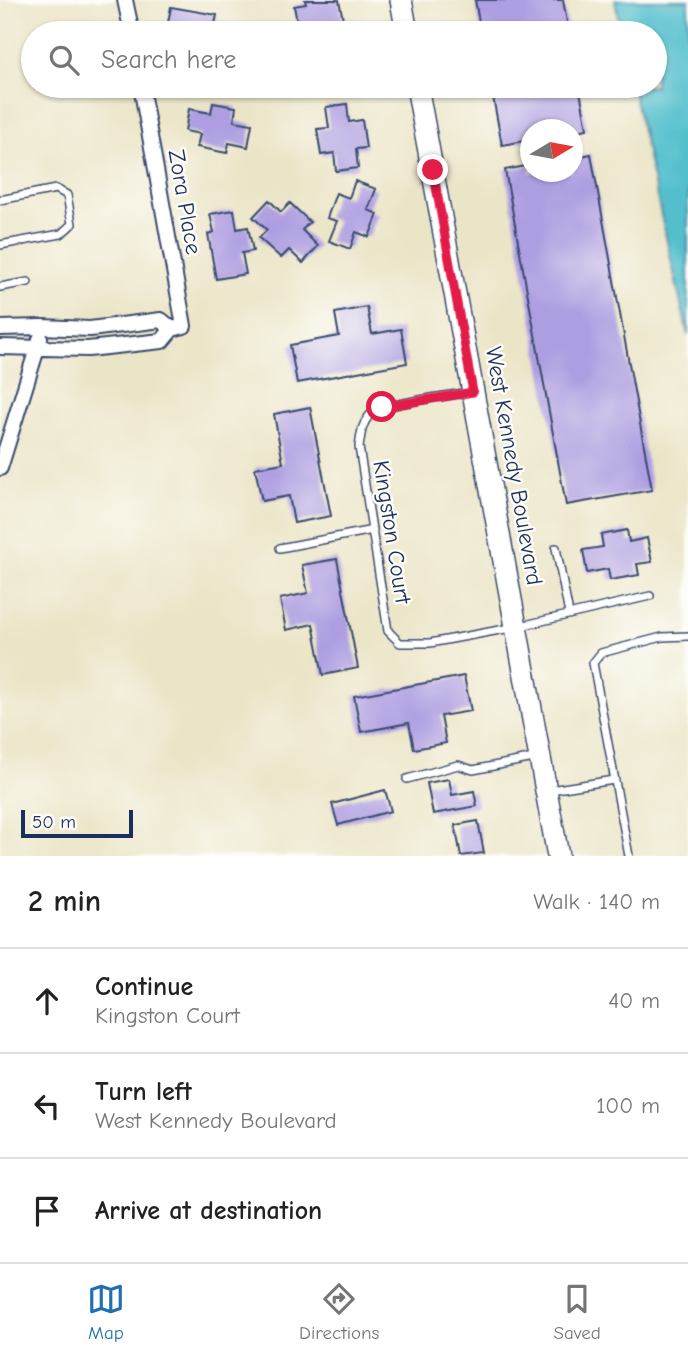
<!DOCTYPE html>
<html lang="en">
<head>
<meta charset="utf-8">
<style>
	body { margin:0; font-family:"Comic Neue",sans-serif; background:#f2f2f2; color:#222 }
	.compass { position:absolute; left:520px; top:119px; width:63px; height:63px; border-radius:50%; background:#fff; box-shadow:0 2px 5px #0004; rotate:80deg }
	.scale { position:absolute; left:21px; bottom:18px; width:112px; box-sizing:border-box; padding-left:7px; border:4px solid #1b2f5e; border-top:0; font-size:19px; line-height:24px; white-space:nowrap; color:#1b2f5e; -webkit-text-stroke:5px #fdfcf7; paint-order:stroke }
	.stop { position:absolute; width:21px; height:21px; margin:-16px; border:5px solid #e11d48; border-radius:50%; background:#fff }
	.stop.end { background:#e11d48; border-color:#fff; box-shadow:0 2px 7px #0008 }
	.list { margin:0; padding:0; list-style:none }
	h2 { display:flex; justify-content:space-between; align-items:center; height:91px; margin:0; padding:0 28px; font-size:30px }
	h2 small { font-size:23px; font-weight:400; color:#767676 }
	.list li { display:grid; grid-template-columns:46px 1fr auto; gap:21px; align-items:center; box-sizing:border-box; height:105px; padding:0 28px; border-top:2px solid #e0e0e0 }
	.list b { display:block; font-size:26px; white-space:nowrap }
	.list p { margin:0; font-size:23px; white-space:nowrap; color:#767676 }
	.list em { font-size:23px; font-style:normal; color:#767676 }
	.icon { flex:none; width:38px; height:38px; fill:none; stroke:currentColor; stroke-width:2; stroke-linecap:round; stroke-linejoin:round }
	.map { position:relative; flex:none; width:688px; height:856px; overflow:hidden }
	.search { position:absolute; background:#fff; box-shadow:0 2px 5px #0004; left:21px; right:21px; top:21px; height:77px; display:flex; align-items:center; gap:18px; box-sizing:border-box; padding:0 24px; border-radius:38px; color:#767676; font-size:26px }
	.sheet { height:406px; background:#fff }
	nav { display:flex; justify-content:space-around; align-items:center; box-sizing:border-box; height:98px; border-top:2px solid #e0e0e0; background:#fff; font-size:19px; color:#767676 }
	nav a { display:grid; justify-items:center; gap:4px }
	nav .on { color:#1f6fb2 }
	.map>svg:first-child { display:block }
	.water { fill:#53bfcd; stroke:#377796; stroke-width:2 }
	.building { fill:#ad9ee1 }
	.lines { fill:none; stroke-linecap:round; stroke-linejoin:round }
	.lane-casing { stroke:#3a4a6e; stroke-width:10 }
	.street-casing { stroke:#3a4a6e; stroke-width:18 }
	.secondary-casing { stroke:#3a4a6e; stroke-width:24 }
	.lane { stroke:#fff; stroke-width:7 }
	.street { stroke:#fff; stroke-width:14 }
	.secondary { stroke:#fff; stroke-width:21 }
	.route { stroke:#e11d48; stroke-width:9 }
	.labels { text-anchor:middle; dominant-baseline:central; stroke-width:5; stroke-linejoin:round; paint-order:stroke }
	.street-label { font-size:23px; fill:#1b2f5e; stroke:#fdfcf7 }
</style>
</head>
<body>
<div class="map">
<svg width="688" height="856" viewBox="0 0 688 856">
	<rect width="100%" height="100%" fill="#fdfcf7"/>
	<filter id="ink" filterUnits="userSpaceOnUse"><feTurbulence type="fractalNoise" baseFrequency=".0143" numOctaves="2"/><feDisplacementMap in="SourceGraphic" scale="14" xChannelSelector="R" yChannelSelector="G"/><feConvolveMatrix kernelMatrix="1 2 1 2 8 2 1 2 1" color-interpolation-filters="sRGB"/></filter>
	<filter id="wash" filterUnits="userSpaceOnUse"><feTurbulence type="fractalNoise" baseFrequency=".00686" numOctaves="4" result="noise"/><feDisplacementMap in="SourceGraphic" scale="28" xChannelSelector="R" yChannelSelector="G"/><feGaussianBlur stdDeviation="1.57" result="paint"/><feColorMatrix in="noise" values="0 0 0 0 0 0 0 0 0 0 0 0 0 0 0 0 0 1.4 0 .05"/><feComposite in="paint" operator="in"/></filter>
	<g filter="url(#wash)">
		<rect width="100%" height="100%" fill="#ebe5c7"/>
		<path class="water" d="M615,0H688V335L632,86H655V33H621Z"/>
		<g id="blocks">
			<path class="building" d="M305,0H339L344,24L332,27L333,33H311V30L299,32L294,6L306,4Z
				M475,0H563L569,33H481Z
				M171,7L217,15L215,24L233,27L232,33H166Z
				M189,86H207L208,91L190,94Z
				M491,86H579L587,129L572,132V130H530V140L502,145Z
				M213,103L236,107L234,121L252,124L248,147L229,143L227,153L197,147L200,134L185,131L189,109L211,113Z
				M347,104L349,122L362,120L366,148L356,149L358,168L336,171L334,153L321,155L317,129L329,128L326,107Z
				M591,154L652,490L566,505L505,170L530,165V172H572V158Z
				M355,181L376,189L368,210L378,214L369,237L356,232L350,249L329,241L337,221L327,218L336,193L349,198Z
				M269,200L281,212L290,203L310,222L302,230L318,246L303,263L289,250L281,258L259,238L267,230L253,217Z
				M234,210L237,229L248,227L253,251L242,253L246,274L216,279L208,234L214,232L210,214Z
				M367,307L372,334L401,329L407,363L297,383L290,345L339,336L335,313Z
				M310,407L331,516L294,523L289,496L262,501L255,468L283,463L274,414Z
				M627,530L629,542L647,538L652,562L637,564L639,575L610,580L608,569L587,573L583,550L603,547L601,535Z
				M337,559L358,668L323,675L313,624L286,630L280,599L308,593L302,565Z
				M464,676L471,711L441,716L446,743L414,749L409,723L361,732L354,696Z
				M449,779L452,795L474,791L477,806L433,814L427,783Z
				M385,790L391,811L338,825L332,804Z
				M478,821L484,853L461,856L455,825Z"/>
		</g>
	</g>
	<g filter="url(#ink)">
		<use href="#blocks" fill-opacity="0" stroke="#3a4a6e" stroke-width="2"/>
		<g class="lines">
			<g class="lane-casing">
				<path id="lane" d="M281,89L298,86
					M0,200L56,189L67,195L72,224L61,234L0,245
					M0,287L28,282
					M469,392C449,396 380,403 369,416C361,425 361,436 359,447L388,631L400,643H430L516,627L650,596
					M280,548L373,530
					M556,548L569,614
					M407,779L458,765L473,770L539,757
					M550,790L614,780
					M629,856L593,663L601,653L662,637L688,636"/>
			</g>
			<g class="street-casing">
				<path id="street" d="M125,0L132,33
					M0,328L42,327L90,329L161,320L172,329
					M0,347L88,349L162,341L172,329L184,326L141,86
					M0,468L40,339"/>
			</g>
			<g class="secondary-casing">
				<path id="secondary" d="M401,0L407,33
					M417,86L558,856"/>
			</g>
			<use href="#lane" class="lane"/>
			<use href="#street" class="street"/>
			<use href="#secondary" class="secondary"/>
		</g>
	</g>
	<g class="lines" filter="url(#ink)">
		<path class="route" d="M382,407L473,392L433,170"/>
	</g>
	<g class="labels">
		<g class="street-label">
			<text transform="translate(185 202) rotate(80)">Zora Place</text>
			<text transform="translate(514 466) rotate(80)">West Kennedy Boulevard</text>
			<text transform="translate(392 532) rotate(81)">Kingston Court</text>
		</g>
	</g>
</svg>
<svg class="compass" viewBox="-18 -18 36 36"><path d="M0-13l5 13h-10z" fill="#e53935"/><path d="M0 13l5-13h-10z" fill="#767676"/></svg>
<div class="scale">50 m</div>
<div class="stop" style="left:382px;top:407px"></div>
<div class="stop end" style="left:433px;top:170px"></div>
<div class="search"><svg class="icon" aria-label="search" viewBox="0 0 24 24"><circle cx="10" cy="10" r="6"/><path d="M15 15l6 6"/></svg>Search here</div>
</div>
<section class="sheet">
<h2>2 min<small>Walk · 140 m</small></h2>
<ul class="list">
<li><svg class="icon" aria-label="ahead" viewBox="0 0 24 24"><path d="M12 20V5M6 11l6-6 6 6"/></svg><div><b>Continue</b><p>Kingston Court</p></div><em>40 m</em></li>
<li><svg class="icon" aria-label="left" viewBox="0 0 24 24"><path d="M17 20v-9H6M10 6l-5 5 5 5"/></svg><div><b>Turn left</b><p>West Kennedy Boulevard</p></div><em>100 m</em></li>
<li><svg class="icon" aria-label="arrive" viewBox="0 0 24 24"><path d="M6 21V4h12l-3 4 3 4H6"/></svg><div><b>Arrive at destination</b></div></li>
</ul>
</section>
<nav>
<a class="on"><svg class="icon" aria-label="map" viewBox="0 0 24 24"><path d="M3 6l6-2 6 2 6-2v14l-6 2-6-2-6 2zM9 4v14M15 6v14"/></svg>Map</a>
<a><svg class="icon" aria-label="directions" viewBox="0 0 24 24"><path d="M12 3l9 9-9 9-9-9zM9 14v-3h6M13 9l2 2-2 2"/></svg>Directions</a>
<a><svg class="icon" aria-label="saved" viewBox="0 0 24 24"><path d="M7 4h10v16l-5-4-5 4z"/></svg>Saved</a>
</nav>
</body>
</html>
